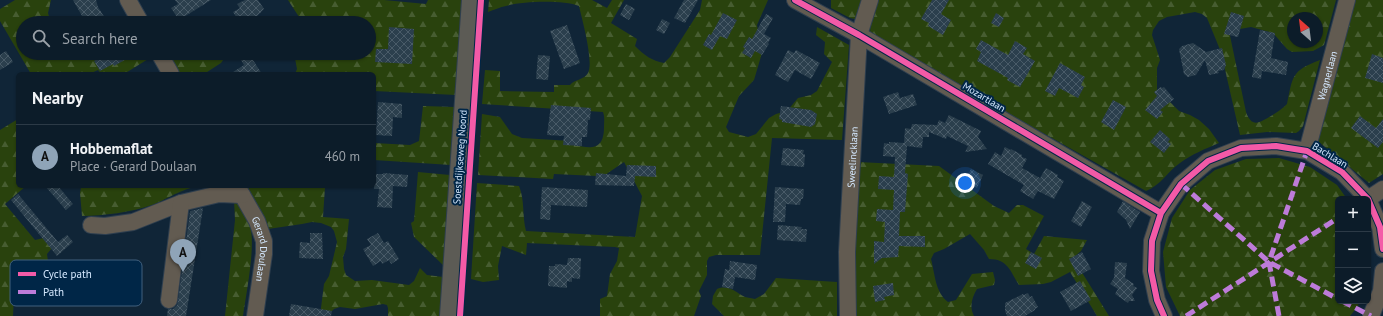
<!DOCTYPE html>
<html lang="en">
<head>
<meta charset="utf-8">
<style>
	body { margin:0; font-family:"PT Sans",sans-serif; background:#1a2935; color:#f1f3f6 }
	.controls { position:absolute; right:12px; bottom:12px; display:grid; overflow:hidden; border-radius:6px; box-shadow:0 1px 3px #0004 }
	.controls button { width:36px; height:36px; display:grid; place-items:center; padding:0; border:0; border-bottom:1px solid #2c3a46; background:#0c1c29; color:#f1f3f6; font:20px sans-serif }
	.compass { position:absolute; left:1287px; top:12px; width:36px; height:36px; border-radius:50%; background:#0c1c29; box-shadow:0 1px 3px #0004; rotate:332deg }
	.you { position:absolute; left:965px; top:183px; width:14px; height:14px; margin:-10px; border:3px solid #fff; border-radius:50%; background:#1a73e8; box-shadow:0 0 0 6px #1a73e833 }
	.badge { display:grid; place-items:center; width:26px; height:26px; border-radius:50%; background:#8fa4b8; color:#111; font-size:13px; font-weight:700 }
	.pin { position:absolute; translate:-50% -33px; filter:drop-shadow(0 1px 2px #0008) }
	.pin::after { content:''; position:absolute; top:21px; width:14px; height:12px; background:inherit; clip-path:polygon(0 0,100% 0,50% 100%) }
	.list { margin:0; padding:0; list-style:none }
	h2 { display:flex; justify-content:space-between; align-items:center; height:52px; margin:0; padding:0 16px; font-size:17px }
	h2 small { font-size:13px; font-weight:400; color:#9aa1a8 }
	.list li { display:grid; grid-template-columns:26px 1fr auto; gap:12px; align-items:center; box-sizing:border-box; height:64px; padding:0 16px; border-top:1px solid #2c3a46 }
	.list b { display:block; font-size:15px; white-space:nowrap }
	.list p { margin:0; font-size:13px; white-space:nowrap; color:#9aa1a8 }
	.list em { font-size:13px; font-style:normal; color:#9aa1a8 }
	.icon { flex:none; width:22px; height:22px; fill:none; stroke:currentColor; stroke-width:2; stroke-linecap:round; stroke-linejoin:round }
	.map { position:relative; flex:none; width:1383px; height:316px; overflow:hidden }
	.search { position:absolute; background:#0c1c29; box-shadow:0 1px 3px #0004; left:16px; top:16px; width:360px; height:44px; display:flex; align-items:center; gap:10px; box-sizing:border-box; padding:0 14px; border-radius:22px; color:#9aa1a8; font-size:15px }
	.panel { position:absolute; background:#0c1c29; box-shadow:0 1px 3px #0004; left:16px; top:72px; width:360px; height:116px; border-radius:6px }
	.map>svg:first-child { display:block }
	.forest { fill:url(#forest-firs); fill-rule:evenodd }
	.building { fill:url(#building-cross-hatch) }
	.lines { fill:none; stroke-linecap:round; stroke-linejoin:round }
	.minor-casing { stroke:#2f3f4f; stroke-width:18 }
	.major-casing { stroke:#2f3f4f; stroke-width:22 }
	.minor { stroke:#625b51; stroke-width:16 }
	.major { stroke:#5c5b55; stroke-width:20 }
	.quiet { stroke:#bd7bd9; stroke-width:5; stroke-dasharray:10 5; stroke-linecap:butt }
	.cycleway-casing { stroke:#002647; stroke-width:8 }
	.cycleway { stroke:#f35aa7; stroke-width:6 }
	.labels { text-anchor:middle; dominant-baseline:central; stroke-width:4; stroke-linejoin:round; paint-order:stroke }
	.street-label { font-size:10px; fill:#d4e8fe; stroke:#002647 }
	.key { fill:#002647; stroke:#40607e; stroke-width:1 }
	.key-label { font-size:11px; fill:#d4e8fe }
</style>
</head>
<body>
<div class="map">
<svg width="1383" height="316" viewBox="0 0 1383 316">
	<defs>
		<pattern id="forest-firs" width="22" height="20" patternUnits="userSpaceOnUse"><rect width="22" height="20" fill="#29420d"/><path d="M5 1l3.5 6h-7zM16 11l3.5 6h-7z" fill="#475d31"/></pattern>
		<pattern id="building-cross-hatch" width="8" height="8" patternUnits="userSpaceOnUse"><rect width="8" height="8" fill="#2b3f4d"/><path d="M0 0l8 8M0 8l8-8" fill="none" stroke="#495b68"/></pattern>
	</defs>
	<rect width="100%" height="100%" fill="#102537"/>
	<path class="forest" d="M15,0H51L48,13L51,23H23V53H151L153,56L124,74H101L98,70L89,74H31L0,21V9Z
		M288,0H384L426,4L428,0H462L456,95L374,91V74H295L297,69L294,53H369V23H303Z
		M489,0H592L607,8L612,0H624L611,23L637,39L635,46C644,55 652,61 664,63L670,57L700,10L702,0H768L757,25L762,53L754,80L739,96L726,127L729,132L748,137L756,134L769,118L776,114L787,111L798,98L811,95L817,91L832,62L824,54L825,42L816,35L817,27L849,45L842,140L772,138L760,255H716L709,257L707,261V275L699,291L701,296L694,316H600V299L607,296L610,274L617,261L619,248L615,247L527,243L526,255L502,246L498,266L499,280L483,282L471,279L477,183L519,186C525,200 522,217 526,231L635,237L642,196L624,162L605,175L597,176L554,174L553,179L478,175L482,114L500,117L512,134L522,138L571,141L574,145C592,149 604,150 604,127C604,122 605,117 603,112L482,104L485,70L500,71V91L554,92V85H570C575,79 584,80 588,73C594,62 582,19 579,6C564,0 523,1 506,6C500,7 494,10 488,12Z
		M831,0H862L855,19L850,18L831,8Z
		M877,0H1336L1324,45L1313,51L1292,52L1287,49L1273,33L1251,27L1229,31L1246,112C1252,129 1260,122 1271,116C1277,112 1282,109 1287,104C1293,76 1291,71 1320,60L1303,126L1299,131L1296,133L1267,132L1240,135L1221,52L1207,18L1202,14L1195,12L1167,17L1159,21L1153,30L1152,35L1160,60L1157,68V92L1171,103L1179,111L1190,115L1199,120L1209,129L1219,143C1205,149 1192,154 1180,163C1167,172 1161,185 1146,191L871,36C868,26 874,11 877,0ZM1293,18H1317V42H1293Z
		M1355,0H1383V174L1369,183L1319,142V134Z
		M168,53H228L221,63L204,74H180Z
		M423,106L455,107L451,165L374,160V143L410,145L419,141Z
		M18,119V186H26L5,204L35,240L52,236L56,243L47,254L51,283L50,289L44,294H14L13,316H0V130Z
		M1279,158L1310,167L1337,185L1347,199H1338V301H1359L1358,306L1350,316H1180L1166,287L1163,252L1172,218L1190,190L1215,170L1246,159Z
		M858,162L939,166L994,206L1009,213L1017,205H1023L1044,216L1026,249L1034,254L1044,236L1087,240L1081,251L1073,258L1109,316H1097L1070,272L1051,282L1043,284L1019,285C1010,271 1008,259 989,259L984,250L970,234L944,249L934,253L931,259C935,274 935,292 948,302L956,300L972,274L993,272L995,280L994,285L977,289C972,297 969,307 974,316H854L851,285Z
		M418,172L450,175L444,266L414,237L411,223L414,221Z
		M82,186H205C185,186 170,198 152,205C132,212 103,216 82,216L80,193L81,187Z
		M246,186H339V188L325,187L323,217L349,219L346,249L343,257L344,269L346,275L355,281L372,280L409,285L414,281L420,268L427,275L443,277L440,316H388V308L387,305L383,304L355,309L340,307L334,309L331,312L320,316L324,284L329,276L337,242L334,231L331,227L321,223L312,222L302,224L268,229L265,219Z
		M234,200C241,206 247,217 250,226C256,246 246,294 243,316H225L235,220Z
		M776,278L837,282V316H724L712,304L713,296L717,289C729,284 735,292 745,297C748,298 752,298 755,299L764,294Z"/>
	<path class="building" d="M73,0H96L98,7L108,23H86Z
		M175,0H211L179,20L171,8L178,4Z
		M245,0H258L264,9L257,16L263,23H240L233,12L240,8L237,4Z
		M684,0H698L685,23L674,18Z
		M932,0H949L941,14L951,20L943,35L928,26L929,23L921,19Z
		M626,4L635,9L629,20L620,15Z
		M1231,12L1244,16L1238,37L1224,34Z
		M723,13L737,20L727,39L720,36L712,50L703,45L709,34L711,35Z
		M996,13L1004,18L999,27L991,23Z
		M766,14L773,18L764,34L771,38L768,43L769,44L762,55L755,51L751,58L742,53L745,48L743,47L749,37L752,39Z
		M662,19L670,23L664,34L656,30Z
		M567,25L580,63L564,69L550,31Z
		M389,27L414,29L412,64L375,62L376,49H388Z
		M1260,30L1275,33L1271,58L1288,62L1286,75L1262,71L1261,79L1252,77Z
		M981,40L1008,55L1015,41L1027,48L1023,54L1035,61L1020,87L1007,80L1008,78L977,61L981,52L976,49Z
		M1193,43L1206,52L1222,48L1226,65L1224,70L1218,71L1219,73L1209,75L1205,60L1196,75L1188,77L1184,74L1179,49L1182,46Z
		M788,50L794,53L796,50L820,63L811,79L795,70L788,82L775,75Z
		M6,51L13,62L0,70V55Z
		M107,53H137L114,66L113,64L100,71L94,61Z
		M249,54L262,74H230L244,65L241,60Z
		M1372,54L1383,58V83L1365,78Z
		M538,55L550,56L548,80L536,79Z
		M1060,63L1085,77L1081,85L1084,87L1078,98L1059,88L1055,96L1045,91Z
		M1161,87L1162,88L1164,87L1174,99L1160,110L1163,112L1157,119L1145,110L1157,96L1154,92Z
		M898,92L900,98L913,94L917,105L889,114L883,97Z
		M1113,100L1126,107L1114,130L1101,122Z
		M378,102L402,104V118L393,117L392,136L376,135Z
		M551,105L591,108L590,120H588L587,137H582V146L563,145L564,136L547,135Z
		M781,106L811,110L817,114L815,124L811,127L782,122V120L779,119Z
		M949,115L981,131L978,137L987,149L965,152L968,146L947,136L946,139L929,132V137H923L922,148L907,146L905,173L908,174L905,212H900L899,236H925V247L899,246L898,257L882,258L874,264V241L884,242L885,222L876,221L877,209L893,210L894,190L878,189L879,176L894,177L895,157L883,156L884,143L889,144V142L904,143L905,128L911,129L912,124L937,125L939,120L945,123Z
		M1360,116L1376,128L1383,119V142L1378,148L1351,128Z
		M1160,130L1170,139L1168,142L1171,144L1164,153L1150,142Z
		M1005,147L1011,150V149L1022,155V157L1027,159L1022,168L1040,178L1046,168L1058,175L1057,177L1064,181L1054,199L1038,191L1033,199L1020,191L1024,185L988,164L995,152L1001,156Z
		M783,148L804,150L803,154H805L804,167L781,165Z
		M627,165L656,166V177L635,176L634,186L595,185L596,173L626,176Z
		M971,169L983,175L977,188L965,181Z
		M383,173L408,175L407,187L393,186L392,208L377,207L379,189H374V174H383Z
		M45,186H58L73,204L66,210Z
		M542,187L588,190L587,207L551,205L550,220L540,219Z
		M775,187L804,189L803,199H801L800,205L786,204L785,222H773Z
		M18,194L58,242L67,235L73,242L57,256L11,200Z
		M1082,201L1092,207L1081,227L1071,221Z
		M1123,201L1140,212L1130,229L1126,220L1117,212Z
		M203,208L186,316H167L168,309H173L177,305L178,301L190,211Z
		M778,225L802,227L801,229H807L806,242L777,240Z
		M310,233H322L323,259L299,258L300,242L310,243Z
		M378,233L384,243L388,241L399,259L391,264L389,260L382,264L381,261L373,266L363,249L371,245L367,239Z
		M1031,252L1042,258L1036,269L1025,263Z
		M1082,252L1091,269L1078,276L1069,259Z
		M568,258H581L580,279L572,278V282L567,281V288L548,286L549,266H555V264L567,265Z
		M730,261L757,265L755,280L735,277L733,289L722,287L725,269L729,270Z
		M1115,262L1127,263L1125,278L1134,284L1133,286L1137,288L1132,295L1135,301H1129L1128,303L1115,294L1118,289L1110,284L1114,278Z
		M1080,281L1091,300L1071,311L1060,292Z
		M893,283L894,295L884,297L885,300L875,302L873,286Z
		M1028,293L1030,297L1032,296L1038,307L1035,309V310L1025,316H1007L1005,311V303L1023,294L1024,295Z
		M291,304L332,311L331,316H289Z"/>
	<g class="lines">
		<g class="minor-casing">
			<g id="minor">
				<path d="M128,0L141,23"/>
				<path d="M795,0L859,35L1161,213"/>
				<path d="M159,53L171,74"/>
				<path id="s1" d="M1307,151L1347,0"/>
				<path id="s2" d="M237,186L257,221L264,241V254L255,316"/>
				<path d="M1368,199L1383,189"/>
				<path d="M91,225L105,226L133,222L181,203L219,194L242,195"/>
				<path d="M169,300L181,203"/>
				<path id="s3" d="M848,316L847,252L859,35L870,0"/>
				<path d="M1164,316L1157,300L1151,271L1152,241L1161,213L1181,184L1208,161L1241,148L1276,146L1307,151L1342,172L1368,199L1380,227L1383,249"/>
				<path d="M1371,316L1381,291L1383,271"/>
			</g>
		</g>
		<g class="major-casing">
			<path id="major" d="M450,316L472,0"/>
		</g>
		<use href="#minor" class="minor"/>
		<use href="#major" class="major"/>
		<path class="quiet" d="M1181,184L1269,262L1338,299
			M1342,301L1371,316
			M1186,316L1338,218
			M1279,316L1269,262L1307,151"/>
		<g class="cycleway-casing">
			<path id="cycleway" d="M795,0L859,35L1161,213
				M460,316L481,0
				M1164,316L1157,300L1151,271L1152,241L1161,213L1181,184L1208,161L1241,148L1276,146L1307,151L1342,172L1368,199L1380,227L1383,249"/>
		</g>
		<use href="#cycleway" class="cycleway"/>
	</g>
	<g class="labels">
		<g class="street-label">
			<text stroke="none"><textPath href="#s1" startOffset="78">Wagnerlaan</textPath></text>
			<text transform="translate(984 97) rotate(31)">Mozartlaan</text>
			<text transform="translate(1330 155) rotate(31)">Bachlaan</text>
			<text transform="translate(460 157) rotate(-86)">Soestdijkseweg Noord</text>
			<text stroke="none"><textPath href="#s3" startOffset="159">Sweelincklaan</textPath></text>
			<text stroke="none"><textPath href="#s2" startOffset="69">Gerard Doulaan</textPath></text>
		</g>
	</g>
	<rect x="10" y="260" width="132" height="46" rx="6" class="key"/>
	<rect x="18" y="272" width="18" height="4" fill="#f35aa7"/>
	<rect x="18" y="290" width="18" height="4" fill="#bd7bd9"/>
	<g class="key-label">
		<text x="43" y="278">Cycle path</text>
		<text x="43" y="296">Path</text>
	</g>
</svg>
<div class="controls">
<button>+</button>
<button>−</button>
<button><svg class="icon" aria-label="layers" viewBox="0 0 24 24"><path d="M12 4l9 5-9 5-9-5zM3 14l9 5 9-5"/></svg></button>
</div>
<svg class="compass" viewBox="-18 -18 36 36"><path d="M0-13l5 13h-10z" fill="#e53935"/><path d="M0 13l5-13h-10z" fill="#9aa1a8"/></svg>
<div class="you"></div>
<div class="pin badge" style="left:183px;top:272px">A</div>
<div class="search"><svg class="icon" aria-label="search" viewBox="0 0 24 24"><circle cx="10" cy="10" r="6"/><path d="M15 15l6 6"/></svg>Search here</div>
<section class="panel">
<h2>Nearby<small></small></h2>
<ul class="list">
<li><span class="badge">A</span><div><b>Hobbemaflat</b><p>Place · Gerard Doulaan</p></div><em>460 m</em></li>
</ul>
</section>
</div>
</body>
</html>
